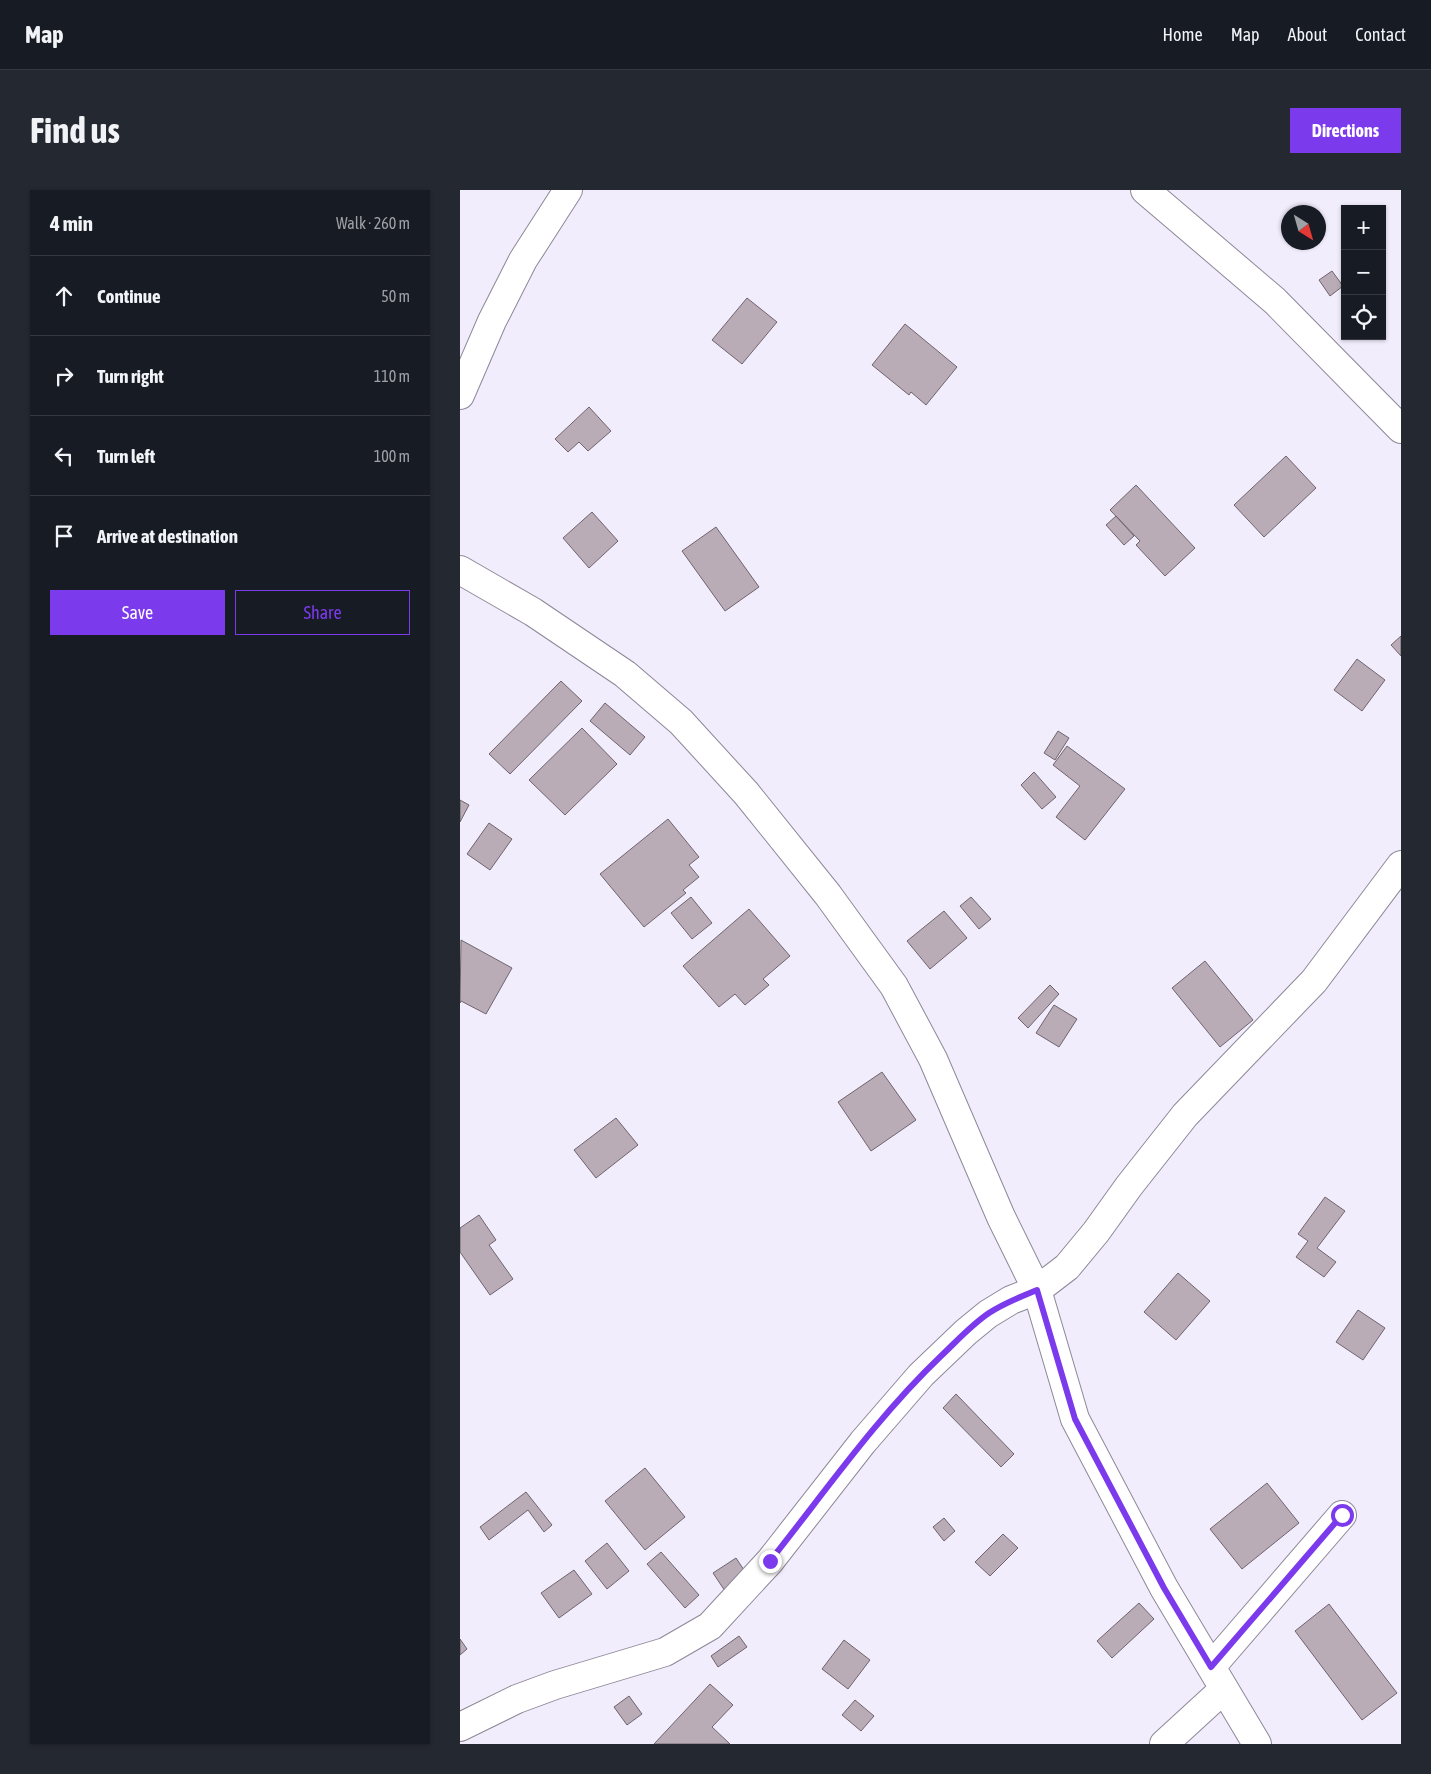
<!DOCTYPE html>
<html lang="en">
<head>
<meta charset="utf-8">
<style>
	body { margin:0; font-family:"Asap Condensed",sans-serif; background:#242831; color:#f1f3f6 }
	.controls { position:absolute; right:15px; top:15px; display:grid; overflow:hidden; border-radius:0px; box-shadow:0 1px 4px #0004 }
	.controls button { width:45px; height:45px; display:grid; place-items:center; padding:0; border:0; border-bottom:1px solid #363941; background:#171b24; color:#f1f3f6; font:25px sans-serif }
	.compass { position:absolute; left:821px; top:15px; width:45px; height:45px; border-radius:50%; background:#171b24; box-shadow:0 1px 4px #0004; rotate:143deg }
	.stop { position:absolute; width:15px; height:15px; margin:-11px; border:4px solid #7c3aed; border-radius:50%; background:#fff }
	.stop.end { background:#7c3aed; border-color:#fff; box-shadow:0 1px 5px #0008 }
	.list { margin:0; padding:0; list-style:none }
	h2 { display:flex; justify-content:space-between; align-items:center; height:65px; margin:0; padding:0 20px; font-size:21px }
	h2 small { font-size:16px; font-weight:400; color:#9ea1a6 }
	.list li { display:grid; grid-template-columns:32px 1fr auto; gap:15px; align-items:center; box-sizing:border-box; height:80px; padding:0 20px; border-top:1px solid #363941 }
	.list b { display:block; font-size:19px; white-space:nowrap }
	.list em { font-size:16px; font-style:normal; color:#9ea1a6 }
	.actions { display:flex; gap:10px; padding:15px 20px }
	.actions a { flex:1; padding:11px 0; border:1px solid #7c3aed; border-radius:0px; text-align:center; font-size:18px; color:#7c3aed }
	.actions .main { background:#7c3aed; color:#fff }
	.icon { flex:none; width:28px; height:28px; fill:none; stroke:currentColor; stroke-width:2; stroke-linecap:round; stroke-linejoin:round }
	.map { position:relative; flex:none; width:941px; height:1554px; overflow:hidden; border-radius:0px }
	header { display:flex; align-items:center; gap:30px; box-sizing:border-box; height:70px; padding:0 25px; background:#171b24; border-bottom:1px solid #363941 }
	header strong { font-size:24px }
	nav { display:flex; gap:28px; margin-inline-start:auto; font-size:18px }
	.intro { display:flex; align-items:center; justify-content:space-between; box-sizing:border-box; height:120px; padding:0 30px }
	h1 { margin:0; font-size:35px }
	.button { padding:12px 22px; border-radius:0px; background:#7c3aed; color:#fff; font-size:18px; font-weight:700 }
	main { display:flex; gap:30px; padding:0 30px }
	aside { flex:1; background:#171b24; border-radius:0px; box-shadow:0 1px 4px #0004 }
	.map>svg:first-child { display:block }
	.building { fill:#b9acb7; stroke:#6f646e }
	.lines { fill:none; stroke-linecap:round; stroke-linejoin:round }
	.minor-casing { stroke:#8d8897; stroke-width:30 }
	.minor { stroke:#fff; stroke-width:28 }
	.route { stroke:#7c3aed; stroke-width:6 }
</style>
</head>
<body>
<header>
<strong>Map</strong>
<nav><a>Home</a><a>Map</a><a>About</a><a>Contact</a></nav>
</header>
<div class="intro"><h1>Find us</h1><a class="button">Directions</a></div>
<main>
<aside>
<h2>4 min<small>Walk · 260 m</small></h2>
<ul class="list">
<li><svg class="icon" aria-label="ahead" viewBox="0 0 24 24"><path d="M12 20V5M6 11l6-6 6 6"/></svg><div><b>Continue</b></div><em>50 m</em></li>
<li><svg class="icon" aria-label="right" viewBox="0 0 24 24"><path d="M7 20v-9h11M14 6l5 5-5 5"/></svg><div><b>Turn right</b></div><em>110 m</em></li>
<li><svg class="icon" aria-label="left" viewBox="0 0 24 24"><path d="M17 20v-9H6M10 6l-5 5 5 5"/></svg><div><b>Turn left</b></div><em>100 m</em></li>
<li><svg class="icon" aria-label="arrive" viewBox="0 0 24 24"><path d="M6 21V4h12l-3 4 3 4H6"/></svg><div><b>Arrive at destination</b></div></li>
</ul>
<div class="actions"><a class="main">Save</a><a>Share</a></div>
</aside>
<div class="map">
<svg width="941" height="1554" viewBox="0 0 941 1554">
	<rect width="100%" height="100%" fill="#f2edfd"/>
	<path class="building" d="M872,81L883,96L870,106L859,90Z
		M287,108L317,132L282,174L252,150Z
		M445,134L497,177L466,215L451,202L449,205L412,175Z
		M129,217L151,241L128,261L119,252L108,262L95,249Z
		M826,266L856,298L804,347L774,315Z
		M676,295L735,358L705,386L676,355L680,351L650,320Z
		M132,322L158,351L129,378L103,348Z
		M656,326L674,346L664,355L646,335Z
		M256,337L299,397L265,421L222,361Z
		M941,446V466L931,455Z
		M897,469L925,490L902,521L874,500Z
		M101,491L122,511L50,584L29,564Z
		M145,513L185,547L170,565L130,531Z
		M122,538L157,574L105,625L69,590Z
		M598,541L609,548L595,570L584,563Z
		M607,556L665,599L625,650L596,627L620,596L593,575Z
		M574,582L596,607L582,619L561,595Z
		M0,610L9,615L0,632Z
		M208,629L239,667L229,675L239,687L223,700L226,703L184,737L140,684Z
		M29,633L52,649L30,680L7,664Z
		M231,707L252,733L232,749L211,723Z
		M511,707L531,729L519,739L500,716Z
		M289,719L330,766L303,789L309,795L285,815L275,804L259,817L223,776Z
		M484,721L507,748L470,779L447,751Z
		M1,750L52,778L26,824L1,811L0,813Z
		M745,771L793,830L760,857L712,798Z
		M590,795L599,804L568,838L558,828Z
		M594,815L617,829L599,857L576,843Z
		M422,882L456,930L411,961L378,912Z
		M156,928L178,955L136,988L114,960Z
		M865,1007L885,1021L857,1058L876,1072L864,1087L836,1067L848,1051L838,1044Z
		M19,1025L36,1050L29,1055L53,1089L30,1105L0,1062V1038Z
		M718,1083L750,1111L716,1150L684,1122Z
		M898,1120L925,1138L903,1170L876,1152Z
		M496,1204L554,1264L541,1277L483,1218Z
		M185,1278L225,1327L185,1360L145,1311Z
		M807,1293L839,1333L782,1379L750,1339Z
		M66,1302L92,1335L84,1342L68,1320L29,1350L20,1337Z
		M484,1328L495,1341L484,1351L473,1337Z
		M543,1344L558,1358L530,1386L515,1372Z
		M147,1353L169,1381L147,1399L125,1371Z
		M201,1362L239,1405L225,1418L187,1374Z
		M276,1368L288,1386L265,1401L253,1383Z
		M114,1380L132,1404L99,1428L81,1403Z
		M679,1413L694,1429L652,1468L637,1451Z
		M869,1414L937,1503L902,1530L835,1441Z
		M279,1446L287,1457L258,1477L251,1466Z
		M0,1449L7,1459L0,1465Z
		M384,1450L410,1470L388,1499L362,1479Z
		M250,1494L273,1515L252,1537L270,1554H194Z
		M169,1506L182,1524L167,1535L154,1517Z
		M395,1510L414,1526L401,1541L382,1525Z"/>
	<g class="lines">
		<g class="minor-casing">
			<path id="minor" d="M685,0L815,111L941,239
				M0,205L32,131L63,70L108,0
				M0,380L73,422L165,484L221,532L286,603L368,705L434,796L473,869L541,1027L577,1100L615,1229L704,1398L797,1554
				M751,1477L882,1325
				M0,1537L57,1509L95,1495L205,1462L250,1436L310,1371L403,1252L461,1185L506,1142L528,1124L551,1110L577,1100L607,1077L636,1042L669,996L725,925L854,791L941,675
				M704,1554L764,1499"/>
		</g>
		<use href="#minor" class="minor"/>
	</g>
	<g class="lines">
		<path class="route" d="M310,1371C365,1302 416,1228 481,1166C496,1152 511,1135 529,1123C544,1113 560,1107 577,1100L615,1229L704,1398L751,1477L882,1325"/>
	</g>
</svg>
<div class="controls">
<button>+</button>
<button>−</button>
<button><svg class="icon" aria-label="locate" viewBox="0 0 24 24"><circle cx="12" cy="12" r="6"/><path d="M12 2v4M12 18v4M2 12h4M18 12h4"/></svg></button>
</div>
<svg class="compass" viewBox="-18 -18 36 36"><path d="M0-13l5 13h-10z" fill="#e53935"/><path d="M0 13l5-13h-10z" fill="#9ea1a6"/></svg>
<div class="stop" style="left:882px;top:1325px"></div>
<div class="stop end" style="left:310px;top:1371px"></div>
</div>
</main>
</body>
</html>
